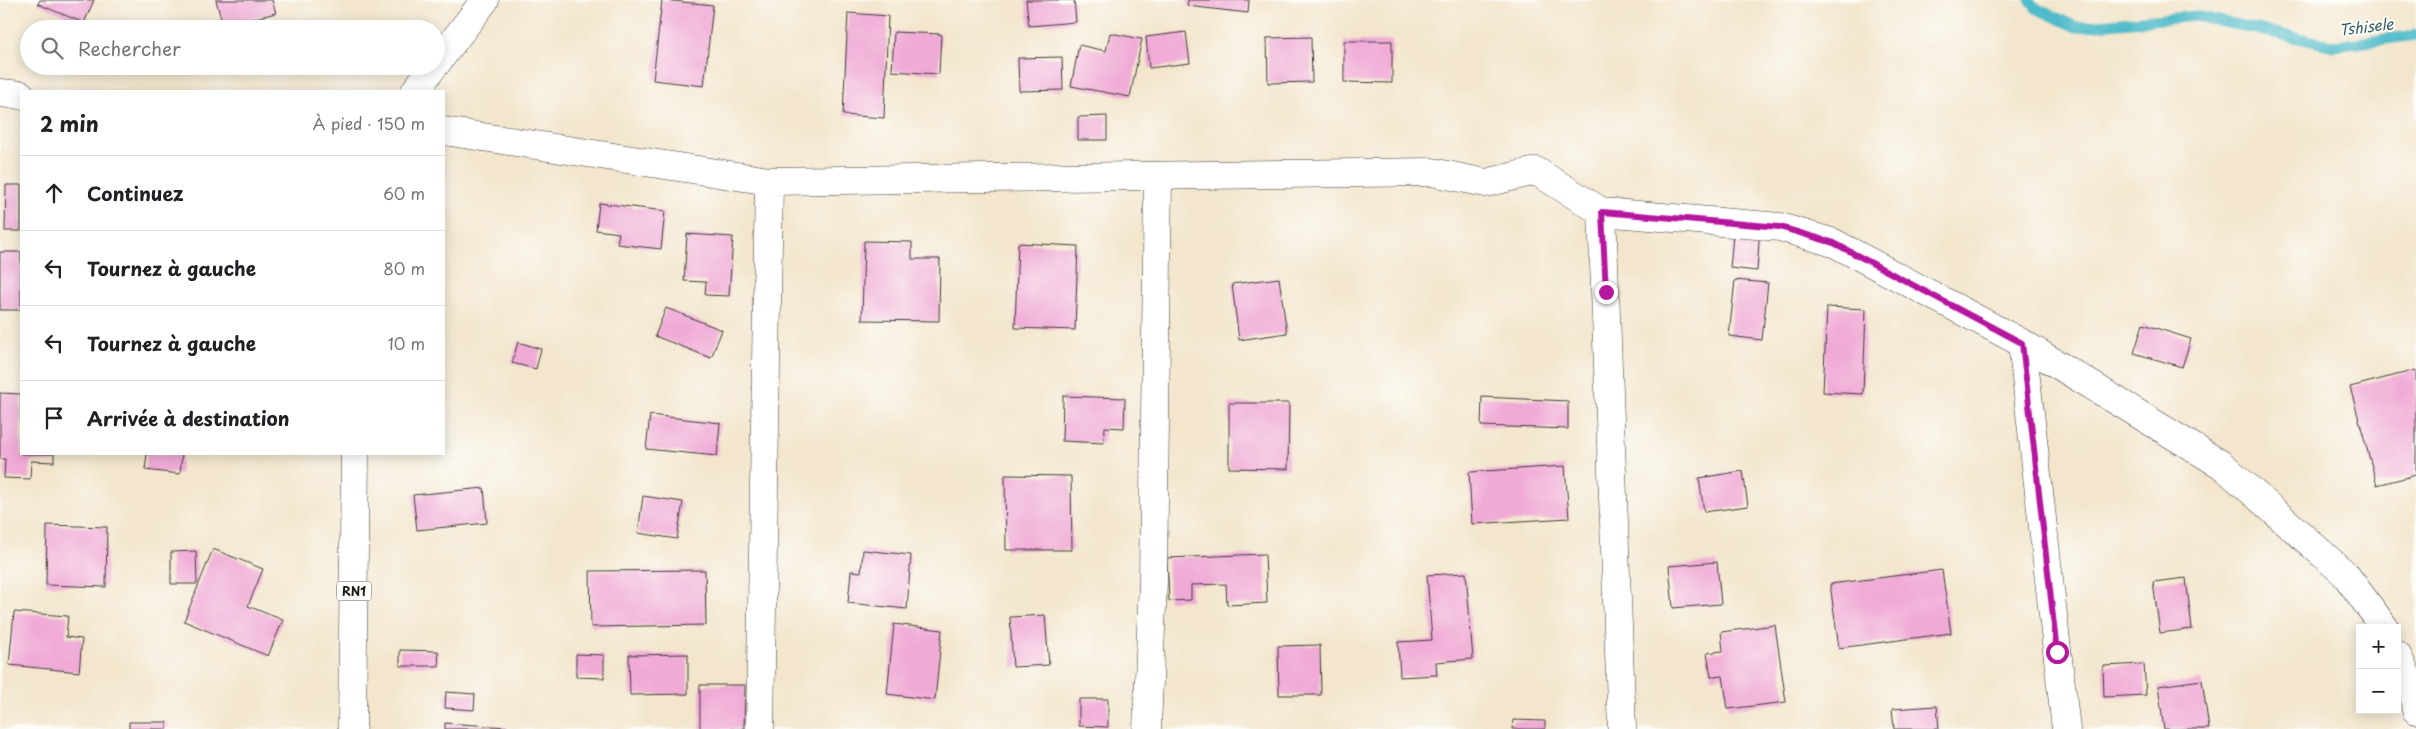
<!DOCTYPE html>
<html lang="fr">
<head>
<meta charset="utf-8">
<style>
	body { margin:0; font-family:"Playpen Sans",sans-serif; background:#f2f2f2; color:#202124 }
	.controls { position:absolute; right:15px; bottom:15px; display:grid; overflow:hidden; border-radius:0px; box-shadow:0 2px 12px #0003 }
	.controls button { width:45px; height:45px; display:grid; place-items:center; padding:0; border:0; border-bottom:1px solid #e0e0e0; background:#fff; color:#202124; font:25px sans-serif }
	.stop { position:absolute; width:15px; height:15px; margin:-11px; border:4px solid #b5179e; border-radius:50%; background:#fff }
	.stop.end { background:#b5179e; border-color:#fff; box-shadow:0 1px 5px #0008 }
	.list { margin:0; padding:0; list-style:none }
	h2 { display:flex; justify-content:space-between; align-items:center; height:65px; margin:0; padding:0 20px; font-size:21px }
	h2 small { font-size:16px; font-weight:400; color:#757577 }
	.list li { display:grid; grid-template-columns:32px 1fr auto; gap:15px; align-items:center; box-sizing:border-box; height:75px; padding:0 20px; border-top:1px solid #e0e0e0 }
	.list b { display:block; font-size:19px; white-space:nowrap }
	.list em { font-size:16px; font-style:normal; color:#757577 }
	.icon { flex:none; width:28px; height:28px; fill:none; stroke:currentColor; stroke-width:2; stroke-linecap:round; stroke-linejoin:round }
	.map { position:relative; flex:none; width:2416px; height:729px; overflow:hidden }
	.search { position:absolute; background:#fff; box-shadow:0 2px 12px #0003; left:20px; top:20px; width:425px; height:55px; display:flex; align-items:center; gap:12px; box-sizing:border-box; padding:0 18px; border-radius:28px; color:#757577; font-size:19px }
	.panel { position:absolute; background:#fff; box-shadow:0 2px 12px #0003; left:20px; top:90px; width:425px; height:365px; border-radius:0px }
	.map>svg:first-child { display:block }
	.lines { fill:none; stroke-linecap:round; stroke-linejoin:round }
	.stream { stroke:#4fbbca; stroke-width:11 }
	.building { fill:#f0aad6 }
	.minor-casing { stroke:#3c3a37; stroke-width:29 }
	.highway-casing { stroke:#3c3a37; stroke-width:29 }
	.minor { stroke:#fff; stroke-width:28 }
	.highway { stroke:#fff; stroke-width:28 }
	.route { stroke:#b5179e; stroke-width:6 }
	.labels { text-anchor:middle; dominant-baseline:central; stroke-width:4; stroke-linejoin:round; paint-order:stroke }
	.shield { fill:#fdfcf7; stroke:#605f5e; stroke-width:1 }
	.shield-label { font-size:12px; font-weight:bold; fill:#1c1c1c }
	.water-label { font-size:15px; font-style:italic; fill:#305c62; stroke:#fdfcf7 }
</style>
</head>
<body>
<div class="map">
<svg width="2416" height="729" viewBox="0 0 2416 729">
	<rect width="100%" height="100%" fill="#fdfcf7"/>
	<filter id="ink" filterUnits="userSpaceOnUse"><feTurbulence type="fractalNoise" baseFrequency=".02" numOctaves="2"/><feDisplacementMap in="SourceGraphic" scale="10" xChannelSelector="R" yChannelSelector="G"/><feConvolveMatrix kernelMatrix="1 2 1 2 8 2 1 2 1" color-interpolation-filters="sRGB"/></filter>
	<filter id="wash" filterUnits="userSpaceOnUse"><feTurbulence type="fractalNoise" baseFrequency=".0096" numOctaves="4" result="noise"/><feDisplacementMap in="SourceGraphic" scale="20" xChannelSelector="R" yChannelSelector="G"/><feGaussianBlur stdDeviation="1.12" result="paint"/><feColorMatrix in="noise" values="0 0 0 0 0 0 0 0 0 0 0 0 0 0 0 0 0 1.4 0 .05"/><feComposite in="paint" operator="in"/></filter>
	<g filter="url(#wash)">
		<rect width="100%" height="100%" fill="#f3e6cd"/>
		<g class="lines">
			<path class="stream" d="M2030,0L2036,8L2076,27L2196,16L2335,46L2416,35"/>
		</g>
		<g id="blocks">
			<path class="building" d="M40,0H94L84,23L38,4Z
				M216,0H272L276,13L223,26Z
				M662,0L713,5L704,86L653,80Z
				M1026,0H1074L1076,22L1029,26Z
				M1188,0H1249L1248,13L1187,6Z
				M848,13L888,16L884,118L843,115Z
				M894,32L941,34L939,74L892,71Z
				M1186,32L1190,63L1149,68L1146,37Z
				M1110,33L1142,39L1130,97L1071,86L1079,45L1106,51Z
				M1311,37L1312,82L1268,83L1267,38Z
				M1344,41H1392V83L1344,82Z
				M1062,57L1063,90L1019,91L1018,58Z
				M1107,116V140H1078V117Z
				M6,185H21V231H5Z
				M599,203L665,211L661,249L617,244L619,233L596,230Z
				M1734,225L1760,227L1757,271L1730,268Z
				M687,234L733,237L729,296L705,295L706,282L684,281Z
				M864,241L912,242V259H940L939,321L862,320Z
				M1018,243L1078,246L1075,330L1015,328Z
				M0,252H21V310H0Z
				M1279,278L1287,333L1239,340L1232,284Z
				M1735,280L1768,283L1762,340L1729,336Z
				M1827,307L1866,309L1863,394L1823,392Z
				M666,308L722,330L711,358L655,336Z
				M2143,324L2191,339L2182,367L2134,353Z
				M518,342L541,349L536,369L512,363Z
				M2416,370V475L2377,485L2350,387Z
				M0,393L21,394V454H54V462L31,461L30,479L4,478L5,459H0Z
				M1063,396L1125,398L1124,428L1105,427L1104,443L1062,441Z
				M1482,397L1568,401V429L1481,426Z
				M1229,403H1289L1288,469L1229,468Z
				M650,415L720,423L717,456L646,449Z
				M147,454H182L180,474L145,470Z
				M1565,466L1569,518L1472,524L1469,472Z
				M1743,471L1748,506L1704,512L1699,478Z
				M1005,475L1071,476L1072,550H1006Z
				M484,488L487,523L417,530L413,495Z
				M643,496L683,502L677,539L638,533Z
				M47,525L107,527L106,587L46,585Z
				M213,549L263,569L248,606L283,620L268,656L184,621Z
				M863,550L911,555L907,609L848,603L851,571L861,572Z
				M196,551L197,584H171V552Z
				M1265,554L1267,603L1227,605L1226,584L1191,585V600L1169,601L1167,558Z
				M1717,562L1721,604L1673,608L1669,566Z
				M705,570L706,625L591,627L590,571Z
				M1942,570L1951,633L1839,648L1830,584Z
				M1466,573L1473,659L1436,662L1437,675L1400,677L1398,642L1432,640L1427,575Z
				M2186,578L2192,629L2160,633L2153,582Z
				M14,612L68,616L66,637L82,639L79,672L9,665Z
				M1045,615L1049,665L1013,667L1010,617Z
				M894,624L942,630L935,700L887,694Z
				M1775,625L1786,702L1728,709L1723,676L1711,677L1707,653L1723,651L1721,632Z
				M1320,645L1321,695H1279L1278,646Z
				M400,650L438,651L439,666H400Z
				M576,654L604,655V678L576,677Z
				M688,654V694L630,695L629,655Z
				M2144,664L2146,695L2104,697L2103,666Z
				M2202,680L2209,729H2164L2158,686Z
				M700,685H745L744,729H700Z
				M446,692L475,694L474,710L445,708Z
				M1079,699H1108V727L1079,726Z
				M1937,706L1939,729H1894L1892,709Z
				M1513,720L1545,721V729H1512Z
				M129,722H167V729H129Z
				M445,723L507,727V729H445Z"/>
		</g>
	</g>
	<g filter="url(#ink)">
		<use href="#blocks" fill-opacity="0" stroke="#3c3a37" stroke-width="1"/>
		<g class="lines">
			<g class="minor-casing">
				<path id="minor" d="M0,93L21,95
					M444,131L769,181L1432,172L1486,183L1536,171L1602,212L1780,227L1834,243L2022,343L2222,465L2345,574L2385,628
					M1602,212L1622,729
					M2022,343L2066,729
					M2397,655L2413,689L2416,710
					M760,729L769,181
					M1147,729L1153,580L1158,177"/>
			</g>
			<g class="highway-casing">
				<path id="highway" d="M436,64L485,0
					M415,91L434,66
					M352,729L355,454"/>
			</g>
			<use href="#minor" class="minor"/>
			<use href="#highway" class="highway"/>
		</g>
	</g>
	<g class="lines" filter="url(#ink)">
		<path class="route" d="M1606,292L1602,212L1780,227L1834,243L2022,343L2057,652"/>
	</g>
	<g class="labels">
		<rect class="shield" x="336.5" y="581.5" width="35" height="19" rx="4"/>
		<g class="shield-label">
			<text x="354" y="591">RN1</text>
		</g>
		<g class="water-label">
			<text transform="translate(2366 26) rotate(-7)">Tshisele</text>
		</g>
	</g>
</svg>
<div class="controls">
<button>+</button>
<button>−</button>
</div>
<div class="stop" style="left:2057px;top:652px"></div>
<div class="stop end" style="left:1606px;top:292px"></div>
<div class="search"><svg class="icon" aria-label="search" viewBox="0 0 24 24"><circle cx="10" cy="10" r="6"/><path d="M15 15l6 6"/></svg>Rechercher</div>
<section class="panel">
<h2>2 min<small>À pied · 150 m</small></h2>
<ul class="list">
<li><svg class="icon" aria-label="ahead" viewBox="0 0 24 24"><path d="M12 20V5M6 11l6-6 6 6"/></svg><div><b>Continuez</b></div><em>60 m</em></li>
<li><svg class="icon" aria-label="left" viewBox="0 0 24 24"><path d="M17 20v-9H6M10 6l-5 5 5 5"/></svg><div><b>Tournez à gauche</b></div><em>80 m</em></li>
<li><svg class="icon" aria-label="left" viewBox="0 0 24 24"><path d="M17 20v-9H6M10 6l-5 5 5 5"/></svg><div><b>Tournez à gauche</b></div><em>10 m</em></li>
<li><svg class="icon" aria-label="arrive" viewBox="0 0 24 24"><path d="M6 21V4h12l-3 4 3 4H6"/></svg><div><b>Arrivée à destination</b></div></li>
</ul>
</section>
</div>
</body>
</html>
